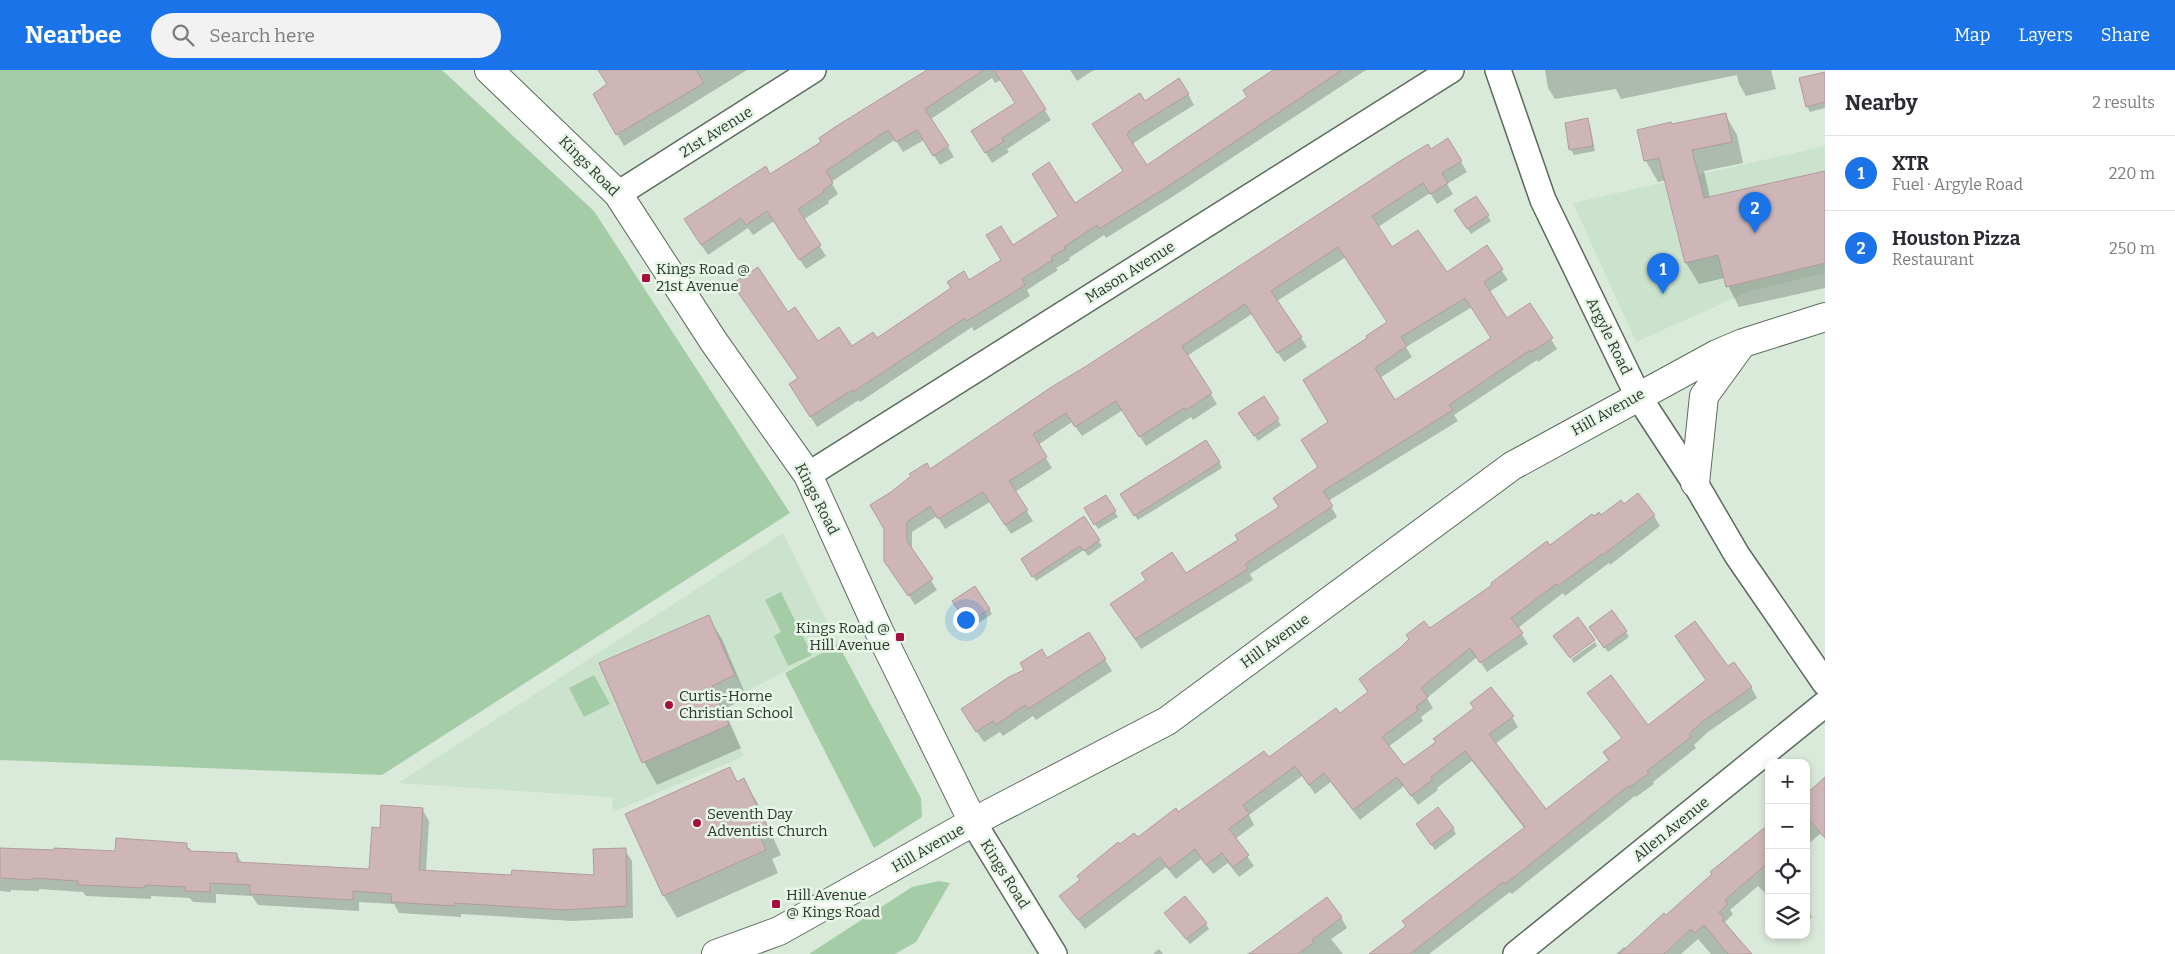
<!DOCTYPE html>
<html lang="en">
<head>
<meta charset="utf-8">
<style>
	body { margin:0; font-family:Bitter,serif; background:#f2f2f3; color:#2b2b33 }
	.controls { position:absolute; right:15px; bottom:15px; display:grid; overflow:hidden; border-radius:10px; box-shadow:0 2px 8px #0003 }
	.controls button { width:45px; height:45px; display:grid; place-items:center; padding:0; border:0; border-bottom:1px solid #e1e1e2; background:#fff; color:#2b2b33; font:25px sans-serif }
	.you { position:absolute; left:965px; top:549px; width:18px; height:18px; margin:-12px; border:4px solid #fff; border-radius:50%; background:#1a73e8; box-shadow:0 0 0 8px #1a73e833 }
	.badge { display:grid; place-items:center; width:32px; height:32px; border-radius:50%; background:#1a73e8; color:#fff; font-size:16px; font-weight:700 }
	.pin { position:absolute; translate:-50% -41px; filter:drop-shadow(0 1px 2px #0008) }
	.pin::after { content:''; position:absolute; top:26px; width:18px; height:15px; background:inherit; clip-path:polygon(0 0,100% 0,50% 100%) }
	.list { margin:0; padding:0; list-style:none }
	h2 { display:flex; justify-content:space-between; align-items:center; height:65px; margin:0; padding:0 20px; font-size:21px }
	h2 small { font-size:16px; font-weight:400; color:#7c7c81 }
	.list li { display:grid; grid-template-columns:32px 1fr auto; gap:15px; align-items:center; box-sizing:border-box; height:75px; padding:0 20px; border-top:1px solid #e1e1e2 }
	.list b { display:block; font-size:19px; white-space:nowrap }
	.list p { margin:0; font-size:16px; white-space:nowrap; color:#7c7c81 }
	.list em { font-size:16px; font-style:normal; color:#7c7c81 }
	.icon { flex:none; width:28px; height:28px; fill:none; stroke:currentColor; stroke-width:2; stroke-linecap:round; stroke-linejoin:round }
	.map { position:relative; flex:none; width:1825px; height:884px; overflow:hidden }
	header { display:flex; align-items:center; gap:30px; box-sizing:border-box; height:70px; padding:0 25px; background:#1a73e8; color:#fff }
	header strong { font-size:24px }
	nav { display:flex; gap:28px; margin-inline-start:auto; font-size:18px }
	.search { width:350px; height:45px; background:#f2f2f3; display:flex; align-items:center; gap:12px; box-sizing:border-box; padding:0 18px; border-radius:28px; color:#7c7c81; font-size:19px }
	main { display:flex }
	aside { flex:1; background:#fff }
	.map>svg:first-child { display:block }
	.built { fill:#cbe2cc }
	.green { fill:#a4cda7 }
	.shadow { fill:#0003; fill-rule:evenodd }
	.building { fill:#ceb6b8; stroke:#b29b9d; fill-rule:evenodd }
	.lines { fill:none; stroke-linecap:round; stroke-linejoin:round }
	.minor-casing { stroke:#5c6b5d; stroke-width:28 }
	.tertiary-casing { stroke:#5c6b5d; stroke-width:30 }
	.minor { stroke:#fff; stroke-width:25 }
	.tertiary { stroke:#fff; stroke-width:28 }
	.poi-dot { fill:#a60e41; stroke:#e6f7e7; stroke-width:2 }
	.labels { text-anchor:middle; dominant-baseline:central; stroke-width:5; stroke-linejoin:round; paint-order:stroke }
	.street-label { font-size:15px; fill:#2f352f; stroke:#e6f7e7 }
	.poi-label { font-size:15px; fill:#2f352f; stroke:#e6f7e7; text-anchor:start }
</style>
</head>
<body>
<header>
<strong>Nearbee</strong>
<div class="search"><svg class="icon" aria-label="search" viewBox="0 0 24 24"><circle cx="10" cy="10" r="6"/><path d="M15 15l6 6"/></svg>Search here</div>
<nav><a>Map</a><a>Layers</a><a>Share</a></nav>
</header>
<main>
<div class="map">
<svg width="1825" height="884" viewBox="0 0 1825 884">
	<rect width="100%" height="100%" fill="#d9eada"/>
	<path class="built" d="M1825,76V203L1750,221L1636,272L1573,133Z
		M783,463L838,574L743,623L709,545L599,594L642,692L729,655L744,686L613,742L612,727L398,713Z"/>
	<path class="green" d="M0,0H442L594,141L790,443L382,705L0,690Z
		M781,522L812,585L788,596L774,566L781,562L765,530Z
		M838,574L921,728L922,747L874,778L785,603Z
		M594,605L610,634L584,647L569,618Z
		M939,811L950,813L916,872L895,884H809L912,817Z"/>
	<path class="shadow" d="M600,0H747L624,76L594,24L608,15Z
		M930,0H1015L1031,18L1051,50L1007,79L1009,82L992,93L979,72L1016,34L1001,10L995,13L992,8L931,49L954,87L940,95L924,70L903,82L896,71H893L831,112L838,124L828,131L829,133L803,150L826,186L806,199L774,151L753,165L748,158L708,185L691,160L770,105Z
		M1070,0H1094L1077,11Z
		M1287,0H1366L1172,127L1106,168L1104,165L1069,188L1070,190L1056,198L1058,200L1027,220L1030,226L974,261L972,257L860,332L859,330L817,357L797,325L798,309L740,224L787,243L818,273L851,278L876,269L1002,190L1012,176L1060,147L1124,102L1099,64L1144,33L1188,24L1194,35L1135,72L1133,75L1146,97Z
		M1545,0H1771L1776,19L1746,26L1739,14L1737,5L1621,29L1616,19L1555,29L1548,18Z
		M1825,4V38L1810,42L1807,36Z
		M1725,44L1737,65L1743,93L1704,101L1710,128L1825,102V218L1739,237L1724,208L1699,214L1686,193L1666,110L1658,112L1646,91L1638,61Z
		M1587,50L1590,55L1595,81L1574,85L1571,80L1566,54Z
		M1448,70L1467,102L1447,114L1453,124L1437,134L1430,123L1378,157L1392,179L1446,204L1486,177L1508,210L1489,222L1506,249L1530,235L1557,279L1538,292L1537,290L1454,345L1458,351L1328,431L1337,447L1250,504L1253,510L1141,579L1118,544L1239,471L1280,438L1319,398L1330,353L1368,268L1388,253L1346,187L1277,231L1307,277L1284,292L1252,244L1187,286L1217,334L1193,350L1191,347L1146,376L1123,340L1082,366L1072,352L1038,375L1052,398L1015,422L1033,451L1011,464L990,432L945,459L937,446L912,462V481L937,520L915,535L886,490L930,400ZM1472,237L1492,269L1395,331L1380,308L1412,287L1406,277Z
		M1459,146H1488L1491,151L1471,164Z
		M1263,328L1281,355L1258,371L1243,348Z
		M1219,392L1222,398L1138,450L1124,430Z
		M1106,426L1118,447L1098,459L1086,439Z
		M1623,436L1654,446L1660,456L1610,495L1609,493L1565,526L1563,523L1518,558L1528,574L1487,602L1477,587L1427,628L1433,638L1421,647L1423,651L1388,677L1404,697L1512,647L1518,657L1495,674L1546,741L1609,691L1604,682L1622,669L1589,623L1648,656L1707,611L1676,567L1728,598L1751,617L1757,628L1708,662L1694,675L1696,678L1653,712L1654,714L1636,727L1635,726L1528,811L1512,824L1510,822L1429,884H1372L1525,759L1472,691L1437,718L1438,720L1418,735L1404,716L1360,750L1331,712L1315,724L1302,706L1249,745L1254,755L1235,769L1254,796L1239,807L1228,793L1213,804L1201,789L1176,809L1166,797L1085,859L1067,836L1061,826L1120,775L1137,769L1339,645L1368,622L1361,610L1550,476L1593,448L1601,447Z
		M1084,448L1102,476L1088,486L1084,480L1036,511L1022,489Z
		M957,536L989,539L992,544L971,558Z
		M708,547L722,569L747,628L724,639L741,678L657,715L644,692Z
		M1626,562L1629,567L1608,582L1594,563Z
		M1089,564L1112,601L1036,650L1033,646L1003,666L1000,662L984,672L969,651L1026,601L1047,590Z
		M1595,572L1597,576L1574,593L1571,589Z
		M729,699L737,713L744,710L757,732L781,785L772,789L778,803L677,848L664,826L627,745Z
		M1825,709V767L1820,764L1806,776V725Z
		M422,739L429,751L426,801L512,807H595L625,780L632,791L633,848L572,851L461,844V847L399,843L394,834L359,832V841L258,835L252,826L216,824V833L193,832L190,828L151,826V829L86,826L83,822L39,819V821L11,820V822L0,821V778L117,783L186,774L191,783L237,785L242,793L370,801L381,759Z
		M1769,757V827L1758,816L1730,840L1733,844L1725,852L1751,884H1711L1698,869L1681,884H1616L1624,877L1626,879L1666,847L1713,805L1712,802L1746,772L1748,774Z
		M1453,758L1456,764L1435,780L1420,759Z
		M1806,837L1812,847L1806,852Z
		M1341,847L1347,858L1331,869L1343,884H1247L1250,882L1251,884L1295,850L1297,853Z
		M1169,848L1206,854L1209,859L1190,874Z
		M1159,879L1163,884H1153Z"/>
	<path class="building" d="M598,0H696L704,13L616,65L593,24L607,14Z
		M927,0H984L925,39L949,76L933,86L917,60L896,72L889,61H886L826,101L833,113L823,120L824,122L798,139L821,175L799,190L767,141L746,155L741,148L701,175L684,149L766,96L770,104L821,72L819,68L835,57Z
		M994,0H1021L1046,39L1002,68L1004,71L985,83L971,61L1015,33Z
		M1273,0H1342L1167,117L1099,159L1097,155L1064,177L1065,179L1051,187L1053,190L1022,209L1025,215L967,251L965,248L853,322L852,320L810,347L789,314L798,308L732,214L758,197L788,242L795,237L818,271L839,257L852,276L873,262L877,268L951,218L947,212L964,201L969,210L1001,190L986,165L1001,156L1013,175L1058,146L1032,104L1049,92L1075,133L1123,101L1092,54L1140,23L1145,31L1179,8L1189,24L1129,61L1127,65L1147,95L1247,27L1243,20Z
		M1825,2V32L1806,37L1799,8Z
		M1726,43L1732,72L1692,80L1704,128L1825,101V193L1726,217L1718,185L1685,193L1659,88L1644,91L1637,60L1671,52L1672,54Z
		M1588,48L1593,76L1569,80L1565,53Z
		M1448,68L1462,91L1442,103L1448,113L1430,124L1423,113L1372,146L1392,177L1418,160L1447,202L1487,175L1503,199L1484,212L1507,248L1530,233L1553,268L1531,282L1530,280L1449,335L1453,340L1323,421L1333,436L1245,494L1248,499L1135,569L1110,534L1146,510L1141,503L1172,482L1186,503L1238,470L1235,465L1279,437L1273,428L1318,397L1301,370L1328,352L1303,310L1367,268L1366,266L1387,252L1338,177L1271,221L1302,267L1277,283L1245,234L1182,276L1212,323L1186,340L1184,338L1139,367L1116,331L1075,357L1066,343L1033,364L1047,387L1009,411L1028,440L1005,455L983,422L938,449L930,436L907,452V471L933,509L908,526L884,491V459L870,435L891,422L911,406L909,404L927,393L930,399L1050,318L1088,295L1400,91L1428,74L1431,79ZM1465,228L1491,268L1395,330L1375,298L1407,276L1401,267Z
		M1476,126L1489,145L1467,159L1454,140Z
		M1264,326L1279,349L1254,366L1238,343Z
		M1206,370L1220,392L1134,446L1120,424Z
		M1638,423L1655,445L1603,485L1602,484L1558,516L1556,514L1511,548L1523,563L1480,593L1470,578L1421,618L1428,627L1416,637L1418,640L1382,667L1404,695L1436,672L1433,669L1474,638L1470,633L1491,617L1514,646L1489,664L1546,739L1609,690L1603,682L1622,668L1587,623L1611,605L1648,655L1706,610L1675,566L1695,551L1728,596L1734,592L1752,617L1702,652L1689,664L1691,667L1647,701L1649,703L1629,718L1628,716L1522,801L1505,814L1503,812L1410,884H1369L1406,856L1402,851L1525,757L1465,681L1431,707L1433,709L1411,726L1397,707L1353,740L1324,703L1309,715L1295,696L1243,735L1249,744L1229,759L1249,785L1233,797L1222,783L1206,795L1195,779L1169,799L1160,787L1078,850L1059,826L1080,810L1077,806L1118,772L1120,774L1134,763L1138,767L1176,738L1178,742L1264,681L1269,687L1336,638L1340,643L1368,622L1359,609L1401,577L1409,569L1406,565L1424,551L1430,558L1492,515L1491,513L1547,471L1550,475L1592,444L1594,446L1599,442L1601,445L1621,430L1624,434Z
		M1106,425L1116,441L1094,455L1084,438Z
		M1084,446L1100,470L1084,481L1080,476L1032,507L1021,489Z
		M975,516L990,539L967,553L952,531Z
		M1612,540L1627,561L1604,578L1589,557Z
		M709,545L735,605L712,616L729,655L642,693L599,593Z
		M1578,547L1595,570L1570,588L1553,566Z
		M1089,562L1106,589L1028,639L1025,635L996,655L993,651L976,662L961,639L1009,607L1024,600L1020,593L1042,579L1047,588Z
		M730,697L737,712L744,708L769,762L760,766L766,780L663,826L625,744Z
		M1825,707V768L1806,746V724Z
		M381,735L423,738L419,800L511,805L512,800L594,805L593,779L626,778L627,836L564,840L455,833V836L391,832L392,824L353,821V830L250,824V815L210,813V822L185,821V817L145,815V818L106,816L78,815V811L33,808V810L0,808V778L54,780V778L115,781L116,768L187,773V779H190V781L237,783V792L369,799L372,757L380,758Z
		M1438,737L1454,758L1431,775L1416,754Z
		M1769,754V792L1725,830L1728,834L1719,842L1724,848L1722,850L1752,884H1728L1704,855L1695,863L1691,859L1664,884H1619L1664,843L1666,845L1712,804L1710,802Z
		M1185,826L1207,853L1186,869L1164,843Z
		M1327,827L1342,847L1312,870L1314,872L1298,884H1249Z"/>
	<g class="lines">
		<g class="minor-casing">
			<path id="minor" d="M1498,0L1543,130L1638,326L1695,413L1737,485L1825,613
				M618,124L813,0
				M808,405L1451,0
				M973,752L1054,884
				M1516,884L1825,634"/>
		</g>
		<g class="tertiary-casing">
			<path id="tertiary" d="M489,0L618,124L714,272L808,405L879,561L973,752
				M1695,413L1704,326L1741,275
				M716,884L779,861L973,752L1167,651L1512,396L1717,284L1743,273L1825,247"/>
		</g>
		<use href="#minor" class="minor"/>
		<use href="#tertiary" class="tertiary"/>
	</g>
	<g class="poi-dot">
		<rect x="641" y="203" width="10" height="10" rx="2.5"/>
		<rect x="895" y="562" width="10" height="10" rx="2.5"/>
		<circle cx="669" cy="635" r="5"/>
		<circle cx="697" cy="753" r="5"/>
		<rect x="771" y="829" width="10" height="10" rx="2.5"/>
	</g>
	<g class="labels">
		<g class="street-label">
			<text transform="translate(716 62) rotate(-32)">21st Avenue</text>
			<text transform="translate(589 96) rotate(45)">Kings Road</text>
			<text transform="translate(1130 202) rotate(-32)">Mason Avenue</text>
			<text transform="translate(1609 266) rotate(64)">Argyle Road</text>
			<text transform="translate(1608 342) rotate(-29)">Hill Avenue</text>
			<text transform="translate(817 429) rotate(63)">Kings Road</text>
			<text transform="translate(1275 571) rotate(-36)">Hill Avenue</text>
			<text transform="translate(1671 759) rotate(-39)">Allen Avenue</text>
			<text transform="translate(928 778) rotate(-30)">Hill Avenue</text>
			<text transform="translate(1005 804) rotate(58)">Kings Road</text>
		</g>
		<g class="poi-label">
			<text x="656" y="199">Kings Road @<tspan x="656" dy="17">21st Avenue</tspan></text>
			<text x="890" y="558" text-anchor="end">Kings Road @<tspan x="890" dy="17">Hill Avenue</tspan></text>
			<text x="679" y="626">Curtis-Horne<tspan x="679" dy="17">Christian School</tspan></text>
			<text x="707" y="744">Seventh Day<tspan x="707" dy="17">Adventist Church</tspan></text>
			<text x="786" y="825">Hill Avenue<tspan x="786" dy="17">@ Kings Road</tspan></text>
		</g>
	</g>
</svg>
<div class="controls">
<button>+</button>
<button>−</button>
<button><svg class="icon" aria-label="locate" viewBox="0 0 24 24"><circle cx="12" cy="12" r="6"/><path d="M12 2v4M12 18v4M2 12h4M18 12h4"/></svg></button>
<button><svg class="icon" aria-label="layers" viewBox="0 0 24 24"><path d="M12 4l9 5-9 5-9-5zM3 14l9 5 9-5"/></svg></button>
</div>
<div class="you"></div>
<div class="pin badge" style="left:1663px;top:224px">1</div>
<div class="pin badge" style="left:1755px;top:163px">2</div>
</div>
<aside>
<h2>Nearby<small>2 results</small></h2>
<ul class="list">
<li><span class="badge">1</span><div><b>XTR</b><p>Fuel · Argyle Road</p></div><em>220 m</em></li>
<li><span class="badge">2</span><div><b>Houston Pizza</b><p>Restaurant</p></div><em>250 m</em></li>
</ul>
</aside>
</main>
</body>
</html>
